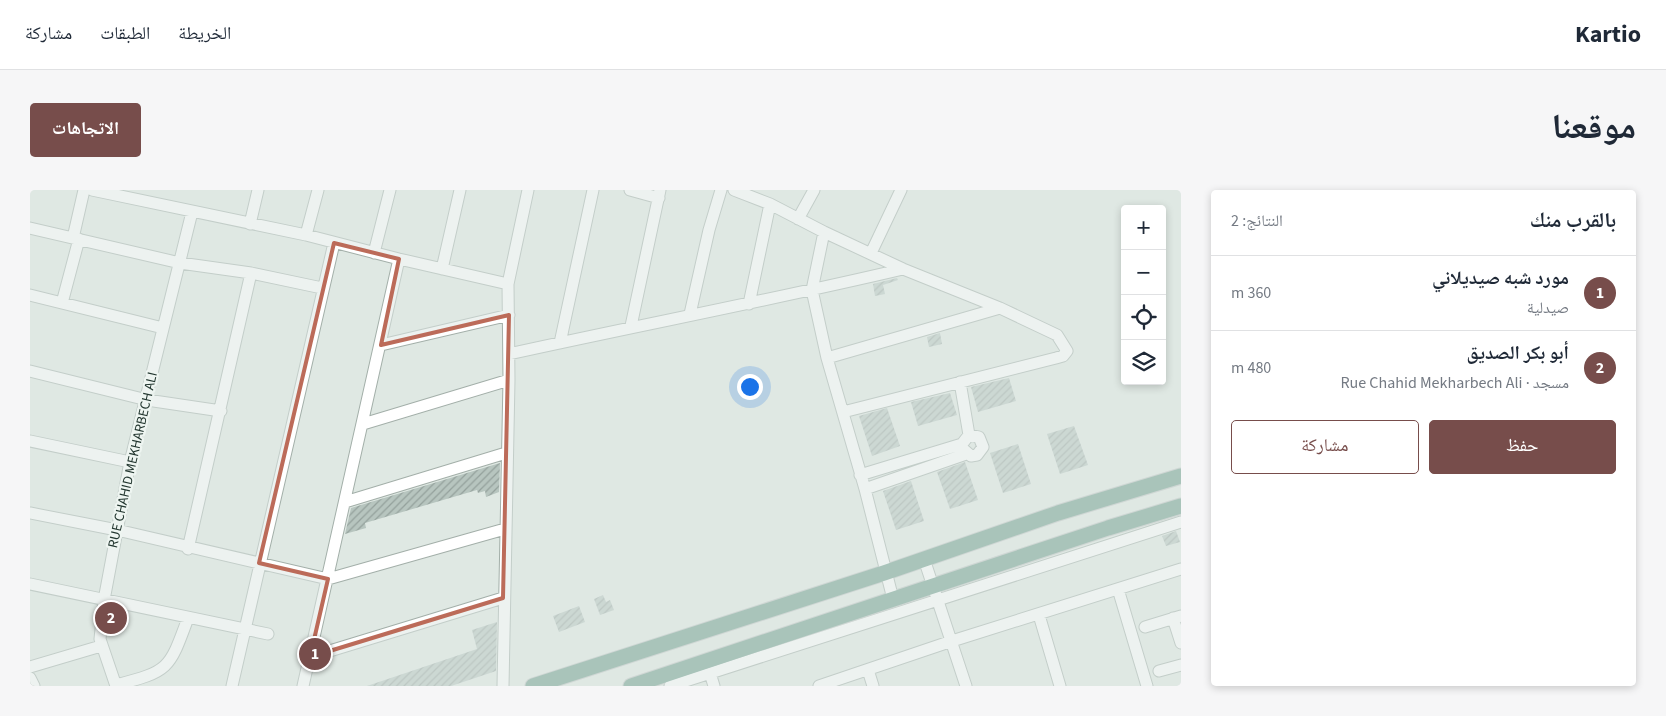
<!DOCTYPE html>
<html lang="ar">
<head>
<meta charset="utf-8">
<style>
	body { margin:0; font-family:"Source Sans 3","Noto Naskh Arabic",sans-serif; background:#f6f6f7; color:#1f2937; direction:rtl }
	.controls { position:absolute; right:15px; top:15px; display:grid; overflow:hidden; border-radius:5px; box-shadow:0 2px 8px #0003 }
	.controls button { width:45px; height:45px; display:grid; place-items:center; padding:0; border:0; border-bottom:1px solid #e0e1e3; background:#fff; color:#1f2937; font:25px sans-serif }
	.you { position:absolute; left:719px; top:196px; width:18px; height:18px; margin:-12px; border:4px solid #fff; border-radius:50%; background:#1a73e8; box-shadow:0 0 0 8px #1a73e833 }
	.badge { display:grid; place-items:center; width:32px; height:32px; border-radius:50%; background:#774d4b; color:#fff; font-size:16px; font-weight:700 }
	.pin { position:absolute; translate:-50% -50%; border:2px solid #fff; box-shadow:0 1px 5px #0006 }
	.list { margin:0; padding:0; list-style:none }
	h2 { display:flex; justify-content:space-between; align-items:center; height:65px; margin:0; padding:0 20px; font-size:21px }
	h2 small { font-size:16px; font-weight:400; color:#747a83 }
	.list li { display:grid; grid-template-columns:32px 1fr auto; gap:15px; align-items:center; box-sizing:border-box; height:75px; padding:0 20px; border-top:1px solid #e0e1e3 }
	.list b { display:block; font-size:19px; white-space:nowrap }
	.list p { margin:0; font-size:16px; white-space:nowrap; color:#747a83 }
	.list em { font-size:16px; font-style:normal; color:#747a83 }
	.actions { display:flex; gap:10px; padding:15px 20px }
	.actions a { flex:1; padding:11px 0; border:1px solid #774d4b; border-radius:5px; text-align:center; font-size:18px; color:#774d4b }
	.actions .main { background:#774d4b; color:#fff }
	.icon { flex:none; width:28px; height:28px; fill:none; stroke:currentColor; stroke-width:2; stroke-linecap:round; stroke-linejoin:round }
	.map { position:relative; flex:none; width:1151px; height:496px; overflow:hidden; direction:ltr; border-radius:5px }
	header { display:flex; align-items:center; gap:30px; box-sizing:border-box; height:70px; padding:0 25px; background:#fff; border-bottom:1px solid #e0e1e3 }
	header strong { font-size:24px }
	nav { display:flex; gap:28px; margin-inline-start:auto; font-size:18px }
	.intro { display:flex; align-items:center; justify-content:space-between; box-sizing:border-box; height:120px; padding:0 30px }
	h1 { margin:0; font-size:35px }
	.button { padding:12px 22px; border-radius:5px; background:#774d4b; color:#fff; font-size:18px; font-weight:700 }
	main { display:flex; gap:30px; padding:0 30px }
	aside { flex:1; background:#fff; border-radius:5px; box-shadow:0 2px 8px #0003 }
	.map>svg:first-child { display:block }
	.building { fill:url(#building-hatch) }
	.lines { fill:none; stroke-linecap:round; stroke-linejoin:round }
	.minor-casing { stroke:#a3afa9; stroke-width:13 }
	.major-casing { stroke:#bdc3c1; stroke-width:17 }
	.minor { stroke:#fff; stroke-width:11 }
	.major { stroke:#689988; stroke-width:15 }
	.marked { fill:none; stroke:#bc6b59; stroke-width:4; stroke-linejoin:round }
	.labels { text-anchor:middle; dominant-baseline:central; stroke-width:4.5; stroke-linejoin:round; paint-order:stroke }
	.street-label { font-size:14px; fill:#22362f; stroke:#eef5f1 }
</style>
</head>
<body>
<header>
<strong>Kartio</strong>
<nav><a>الخريطة</a><a>الطبقات</a><a>مشاركة</a></nav>
</header>
<div class="intro"><h1>موقعنا</h1><a class="button">الاتجاهات</a></div>
<main>
<aside>
<h2>بالقرب منك<small>النتائج: 2</small></h2>
<ul class="list">
<li><span class="badge">1</span><div><b>مورد شبه صيديلاني</b><p>صيدلية</p></div><em>360 m</em></li>
<li><span class="badge">2</span><div><b>أبو بكر الصديق</b><p>مسجد · Rue Chahid Mekharbech Ali</p></div><em>480 m</em></li>
</ul>
<div class="actions"><a class="main">حفظ</a><a>مشاركة</a></div>
</aside>
<div class="map">
<svg width="1151" height="496" viewBox="0 0 1151 496">
	<defs>
		<pattern id="building-hatch" width="6" height="6" patternUnits="userSpaceOnUse" patternTransform="scale(1.25)"><rect width="6" height="6" fill="#b7c5bf"/><path d="M-1 1l2-2M0 6l6-6M5 7l2-2" fill="none" stroke="#94a19c"/></pattern>
	</defs>
	<rect width="100%" height="100%" fill="#dfe8e3"/>
	<path class="building" d="M867,88L868,90L853,95L855,104L845,106L843,94Z
		M910,143L912,154L899,157L897,147Z
		M979,188L986,211L948,222L941,197Z
		M920,203L927,225L888,236L881,212Z
		M857,218L870,256L842,266L829,226Z
		M1044,236L1058,275L1030,284L1017,244Z
		M988,254L1001,294L973,303L960,263Z
		M935,272L948,310L920,319L907,282Z
		M470,273L469,302L456,307L455,301L448,303L447,300L335,333L336,338L315,344L321,318Z
		M881,291L894,331L866,340L853,301Z
		M1146,341L1150,352L1136,356L1132,346Z
		M573,405L576,412L580,410L584,420L570,425L564,409Z
		M549,416L555,432L529,442L523,426Z
		M467,432L466,481L421,496H337L447,459L442,440Z"/>
	<g class="lines">
		<g class="minor-casing">
			<path id="minor" d="M62,0L276,45L369,69L478,94
				M600,0L629,8
				M704,0L740,14L794,42L873,79L970,118L1027,145L1037,161L1033,166L1026,168L813,222
				M768,29L784,0
				M220,34L228,0
				M0,38L150,73L221,83L292,98
				M794,42L782,100L797,168L835,299L863,409
				M276,45L288,0
				M43,48L54,0
				M344,63L360,0
				M841,63L871,0
				M412,79L430,0
				M0,105L133,138
				M32,113L49,49
				M719,114L740,14
				M660,124L679,40L691,0
				M601,136L630,0
				M530,153L563,0
				M351,155L479,125
				M479,164C610,135 742,110 873,79
				M797,168L970,118
				M0,181L117,210L191,221
				M930,192L939,245
				M333,234L479,190
				M0,251L100,272
				M830,285L932,254L939,245L949,247L953,257L947,265L941,266L933,259L932,254
				M835,299L936,264
				M315,312L476,263
				M0,323L87,340L298,389L475,339
				M158,359L221,83
				M894,369L936,496
				M0,394L238,444
				M1088,399L1117,496
				M1009,425L1030,496
				M1143,428L1151,453
				M1115,437L1151,426
				M280,467L473,408
				M0,477L71,456
				M838,480L843,496
				M1129,481L1151,475
				M680,483L684,496
				M0,488L4,496
				M86,495C139,481 139,480 158,428
				M86,496L70,449L74,410L100,272L162,22
				M202,496L304,53
				M273,496L369,69
				M473,496L479,190L478,94L498,0
				M640,496L1151,332
				M789,496L922,451L1151,379"/>
		</g>
		<g class="major-casing">
			<path id="major" d="M503,496L854,383L1028,323L1151,286
				M601,496L1078,338L1151,316"/>
		</g>
		<use href="#minor" class="minor"/>
		<use href="#major" class="major"/>
	</g>
	<path d="M0 0H1151V496H0ZM304,53L369,69L351,155L479,125L473,408L280,467L298,389L229,373Z" fill="#dfe8e3" fill-opacity=".55" fill-rule="evenodd"/>
	<path class="marked" d="M304,53L369,69L351,155L479,125L473,408L280,467L298,389L229,373Z"/>
	<g class="labels">
		<g class="street-label">
			<text transform="translate(103 270) rotate(-77)">RUE CHAHID MEKHARBECH ALI</text>
		</g>
	</g>
</svg>
<div class="controls">
<button>+</button>
<button>−</button>
<button><svg class="icon" aria-label="locate" viewBox="0 0 24 24"><circle cx="12" cy="12" r="6"/><path d="M12 2v4M12 18v4M2 12h4M18 12h4"/></svg></button>
<button><svg class="icon" aria-label="layers" viewBox="0 0 24 24"><path d="M12 4l9 5-9 5-9-5zM3 14l9 5 9-5"/></svg></button>
</div>
<div class="you"></div>
<div class="pin badge" style="left:285px;top:464px">1</div>
<div class="pin badge" style="left:81px;top:428px">2</div>
</div>
</main>
</body>
</html>
